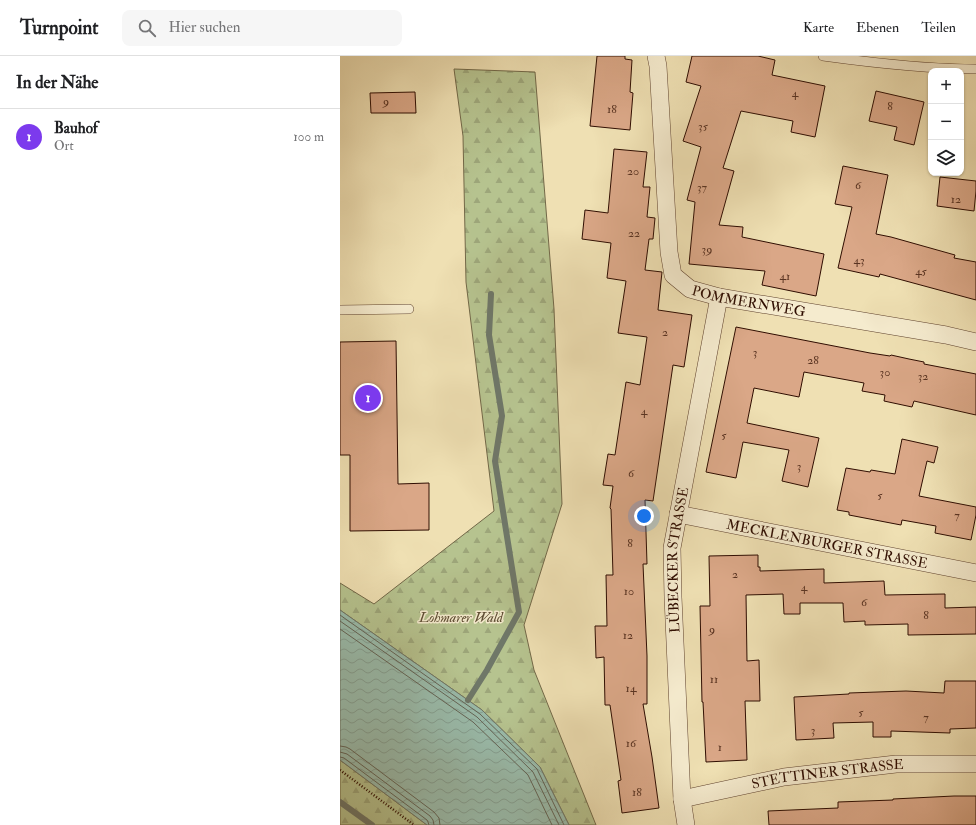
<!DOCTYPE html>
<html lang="de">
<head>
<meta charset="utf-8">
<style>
	body { margin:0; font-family:"IM FELL Double Pica",serif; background:#f6f6f6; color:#202124 }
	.controls { position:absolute; right:12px; top:12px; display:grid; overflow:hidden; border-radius:8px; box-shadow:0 1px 3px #0004 }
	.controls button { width:36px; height:36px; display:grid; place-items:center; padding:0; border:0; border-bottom:1px solid #e0e0e0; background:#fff; color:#202124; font:20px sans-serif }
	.you { position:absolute; left:304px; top:460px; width:14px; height:14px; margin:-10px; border:3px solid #fff; border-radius:50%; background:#1a73e8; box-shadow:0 0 0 6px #1a73e833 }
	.badge { display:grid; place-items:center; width:26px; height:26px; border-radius:50%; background:#7c3aed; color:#fff; font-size:13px; font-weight:700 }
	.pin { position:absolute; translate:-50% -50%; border:2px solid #fff; box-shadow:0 1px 4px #0006 }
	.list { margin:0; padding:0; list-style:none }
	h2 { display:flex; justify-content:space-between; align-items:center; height:52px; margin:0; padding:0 16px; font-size:17px }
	h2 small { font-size:13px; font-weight:400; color:#757577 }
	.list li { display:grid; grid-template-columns:26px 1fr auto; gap:12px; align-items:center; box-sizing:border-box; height:56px; padding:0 16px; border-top:1px solid #e0e0e0 }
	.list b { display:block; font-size:15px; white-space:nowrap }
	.list p { margin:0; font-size:13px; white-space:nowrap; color:#757577 }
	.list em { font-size:13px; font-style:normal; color:#757577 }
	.icon { flex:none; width:22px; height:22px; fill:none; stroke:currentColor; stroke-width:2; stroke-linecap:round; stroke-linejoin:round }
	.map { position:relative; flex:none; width:636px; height:769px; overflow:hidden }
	header { display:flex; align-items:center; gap:24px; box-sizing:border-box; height:56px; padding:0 20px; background:#fff; border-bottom:1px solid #e0e0e0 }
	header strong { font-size:19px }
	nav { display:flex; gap:22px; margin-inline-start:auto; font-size:14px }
	.search { width:280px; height:36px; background:#f6f6f6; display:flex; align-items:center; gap:10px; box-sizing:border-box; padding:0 14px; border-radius:8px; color:#757577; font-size:15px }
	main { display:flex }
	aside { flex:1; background:#fff }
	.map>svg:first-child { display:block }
	.forest { fill:url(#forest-firs); stroke:#726848 }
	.water { fill:url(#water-waves); stroke:#6f7768 }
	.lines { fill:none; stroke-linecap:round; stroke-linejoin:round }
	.shore { stroke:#646557; stroke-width:1 }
	.stream { stroke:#6f7768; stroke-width:6 }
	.building { fill:#daa787; stroke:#2f0d01 }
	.lane-casing { stroke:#5f422e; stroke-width:10 }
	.street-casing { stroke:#5f422e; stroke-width:18 }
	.path { stroke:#2f0d01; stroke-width:2.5; stroke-dasharray:1 2; stroke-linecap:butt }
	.lane { stroke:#f5ebce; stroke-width:9 }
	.street { stroke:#f5ebce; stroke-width:17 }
	.labels { text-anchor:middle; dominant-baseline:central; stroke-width:3; stroke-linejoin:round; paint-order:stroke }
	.number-label { font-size:12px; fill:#5a3422 }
	.street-label { font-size:14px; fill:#2f0d01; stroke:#f5ebce }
	.park-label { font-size:14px; font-style:italic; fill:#5e4d33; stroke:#f5ebce }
</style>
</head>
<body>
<header>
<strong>Turnpoint</strong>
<div class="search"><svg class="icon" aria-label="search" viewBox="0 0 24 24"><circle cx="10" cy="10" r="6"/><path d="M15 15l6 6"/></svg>Hier suchen</div>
<nav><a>Karte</a><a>Ebenen</a><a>Teilen</a></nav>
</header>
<main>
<aside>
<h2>In der Nähe<small></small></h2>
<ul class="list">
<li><span class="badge">1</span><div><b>Bauhof</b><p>Ort</p></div><em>100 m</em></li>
</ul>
</aside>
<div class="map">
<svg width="636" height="769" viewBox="0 0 636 769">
	<defs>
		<pattern id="forest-firs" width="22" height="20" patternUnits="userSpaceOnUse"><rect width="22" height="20" fill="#b6c38f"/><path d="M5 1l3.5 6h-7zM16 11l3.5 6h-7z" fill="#9da67a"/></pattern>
		<pattern id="water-waves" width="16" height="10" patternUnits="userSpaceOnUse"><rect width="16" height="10" fill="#9abdad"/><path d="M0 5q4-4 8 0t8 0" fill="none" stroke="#85a193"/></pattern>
	</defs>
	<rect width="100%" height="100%" fill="#efe0b3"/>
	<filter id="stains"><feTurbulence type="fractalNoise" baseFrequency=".005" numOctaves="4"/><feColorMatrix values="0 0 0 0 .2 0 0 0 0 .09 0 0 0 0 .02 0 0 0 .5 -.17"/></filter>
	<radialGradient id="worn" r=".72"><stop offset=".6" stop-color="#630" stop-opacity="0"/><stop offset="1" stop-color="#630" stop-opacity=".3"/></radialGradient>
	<path class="forest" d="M114,13L195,16L214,253L222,448L184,569L194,614L256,769H229L200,711L142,654L0,554V527L34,548L154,455L126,226L123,80Z
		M0,704L87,769H0Z"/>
	<path class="water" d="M0,554L142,654L200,711L229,769H87L0,704Z"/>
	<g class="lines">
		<path class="shore" d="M0,559L140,658L197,713L224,769
			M0,565L137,661L193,716L219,769
			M0,573L133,666L188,719L212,769
			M0,690L6,691L10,693L94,756L99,762L100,769
			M0,696L7,698L90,760L93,764L94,769
			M0,701L4,702L87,764L88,766L89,769"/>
		<path class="stream" d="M128,644L147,614L179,556L155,405L162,360L149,279L151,238
			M0,746L32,769"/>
	</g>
	<path class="building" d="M257,0H285V3L292,4L290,36L293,37L290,74L250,70Z
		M352,0H418L435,4L432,19L485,30L475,81L451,76L453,65L401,55L383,112L394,115L379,169L403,171L402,181L484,198L476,240L422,229L425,215L349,208L355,146L347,144L361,91L343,85L361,30L346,26Z
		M536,35L584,46L574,89L554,84L557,71L529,65Z
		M75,36L76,57H31L30,37Z
		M274,93L307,96L303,131H310L307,161L315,162L313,183H309L305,214L322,216L318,254L352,259L344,311L333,309L313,445L305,444L307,508H303L307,600V648H303L312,701L319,752L282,757L278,725L281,724L270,649H265L264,601L256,602L255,570H267L266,519H273L271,453L270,452L273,430L263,429L268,398L275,399L286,326L300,329L307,281L278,277L286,225L267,222L271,187L242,183L245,154L268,157Z
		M503,110L548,119L536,178L551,181L615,199L614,202L636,206V244L540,218L539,221L498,212L512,151L495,148Z
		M600,121L636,125V135L634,155L597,150Z
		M396,271L530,297L550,300L551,299L569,303L584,306V308L636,318V359L574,345L572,351L544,345L545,339L522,335L524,327L464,316L459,341L414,332L407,367L479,382L468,431L442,425L449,394L403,386L396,422L366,416Z
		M56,285L58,428L89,427V474L10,475V399H0V286Z
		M562,383L598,391L594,407L587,405L579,440L636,451V459L631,484L595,477L596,470L562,464L561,469L509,459V456L497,454L506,412L530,416L531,414L555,418Z
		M418,499V511H420V515L484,513V527L544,525L545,539L605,538V552L636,551V578L568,579V568L525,569V565L504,566L503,547H460V558H444L443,538L406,539L407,605L419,604L420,645H405L407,704L366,706L363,646H362L360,550H370L369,500Z
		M605,625H636V672L610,673V677L551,675V681H533V666L493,667L494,682L456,684L454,641L509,638V637L566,635L604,637Z
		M614,740H636V769H429L428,755L498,752V746L553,744V743Z"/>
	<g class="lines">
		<g class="lane-casing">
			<path id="lane" d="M483,0C534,7 585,13 636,13
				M0,254L69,253"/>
		</g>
		<g class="street-casing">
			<g id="street">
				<path id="s1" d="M316,0L318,10L329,196L333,219L350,233L379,241L606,279L636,286"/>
				<path id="s2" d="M338,458L636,517"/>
				<path id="s3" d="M342,743L444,721L556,708H636"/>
				<path id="s4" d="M346,769L342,743L333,541L332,492L379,241"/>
			</g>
		</g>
		<path class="path" d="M0,714L74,769"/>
		<use href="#lane" class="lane"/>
		<use href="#street" class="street"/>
	</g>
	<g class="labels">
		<g class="number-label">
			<text x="455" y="37">4</text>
			<text x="46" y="45">9</text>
			<text x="550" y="50">8</text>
			<text x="272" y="53">18</text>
			<text x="363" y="70">35</text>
			<text x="293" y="115">20</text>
			<text x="518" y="129">6</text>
			<text x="362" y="131">37</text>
			<text x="616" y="143">12</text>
			<text x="294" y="177">22</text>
			<text x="367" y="193">39</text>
			<text x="519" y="204">43</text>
			<text x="581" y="215">45</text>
			<text x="445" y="220">41</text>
			<text x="325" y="276">2</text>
			<text x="415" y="296">3</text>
			<text x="473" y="304">28</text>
			<text x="545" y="316">30</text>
			<text x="583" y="320">32</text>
			<text x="304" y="355">4</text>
			<text x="384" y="379">5</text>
			<text x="459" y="410">3</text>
			<text x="291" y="417">6</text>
			<text x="540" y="439">5</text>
			<text x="617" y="459">7</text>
			<text x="290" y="487">8</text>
			<text x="395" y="518">2</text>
			<text x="464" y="531">4</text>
			<text x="289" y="535">10</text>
			<text x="524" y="546">6</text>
			<text x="586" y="559">8</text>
			<text x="372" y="573">9</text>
			<text x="288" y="579">12</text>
			<text x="374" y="623">11</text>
			<text x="291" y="632">14</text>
			<text x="521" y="656">5</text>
			<text x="586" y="661">7</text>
			<text x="473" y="674">3</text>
			<text x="291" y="687">16</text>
			<text x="380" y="691">1</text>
			<text x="297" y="736">18</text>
		</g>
		<g class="street-label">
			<text stroke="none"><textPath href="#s1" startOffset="302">POMMERNWEG</textPath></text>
			<text stroke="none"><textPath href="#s2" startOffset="152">MECKLENBURGER STRASSE</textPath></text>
			<text stroke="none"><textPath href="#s4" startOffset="266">LÜBECKER STRASSE</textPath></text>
			<text stroke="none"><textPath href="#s3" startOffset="148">STETTINER STRASSE</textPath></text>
		</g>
		<g class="park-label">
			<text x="121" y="561">Lohmarer Wald</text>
		</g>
	</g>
	<rect width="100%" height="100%" filter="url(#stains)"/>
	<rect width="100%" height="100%" fill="url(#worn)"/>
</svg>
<div class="controls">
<button>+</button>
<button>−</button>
<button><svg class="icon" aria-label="layers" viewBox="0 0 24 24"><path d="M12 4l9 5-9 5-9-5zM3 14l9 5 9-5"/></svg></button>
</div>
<div class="you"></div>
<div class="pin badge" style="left:28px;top:342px">1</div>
</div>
</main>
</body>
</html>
